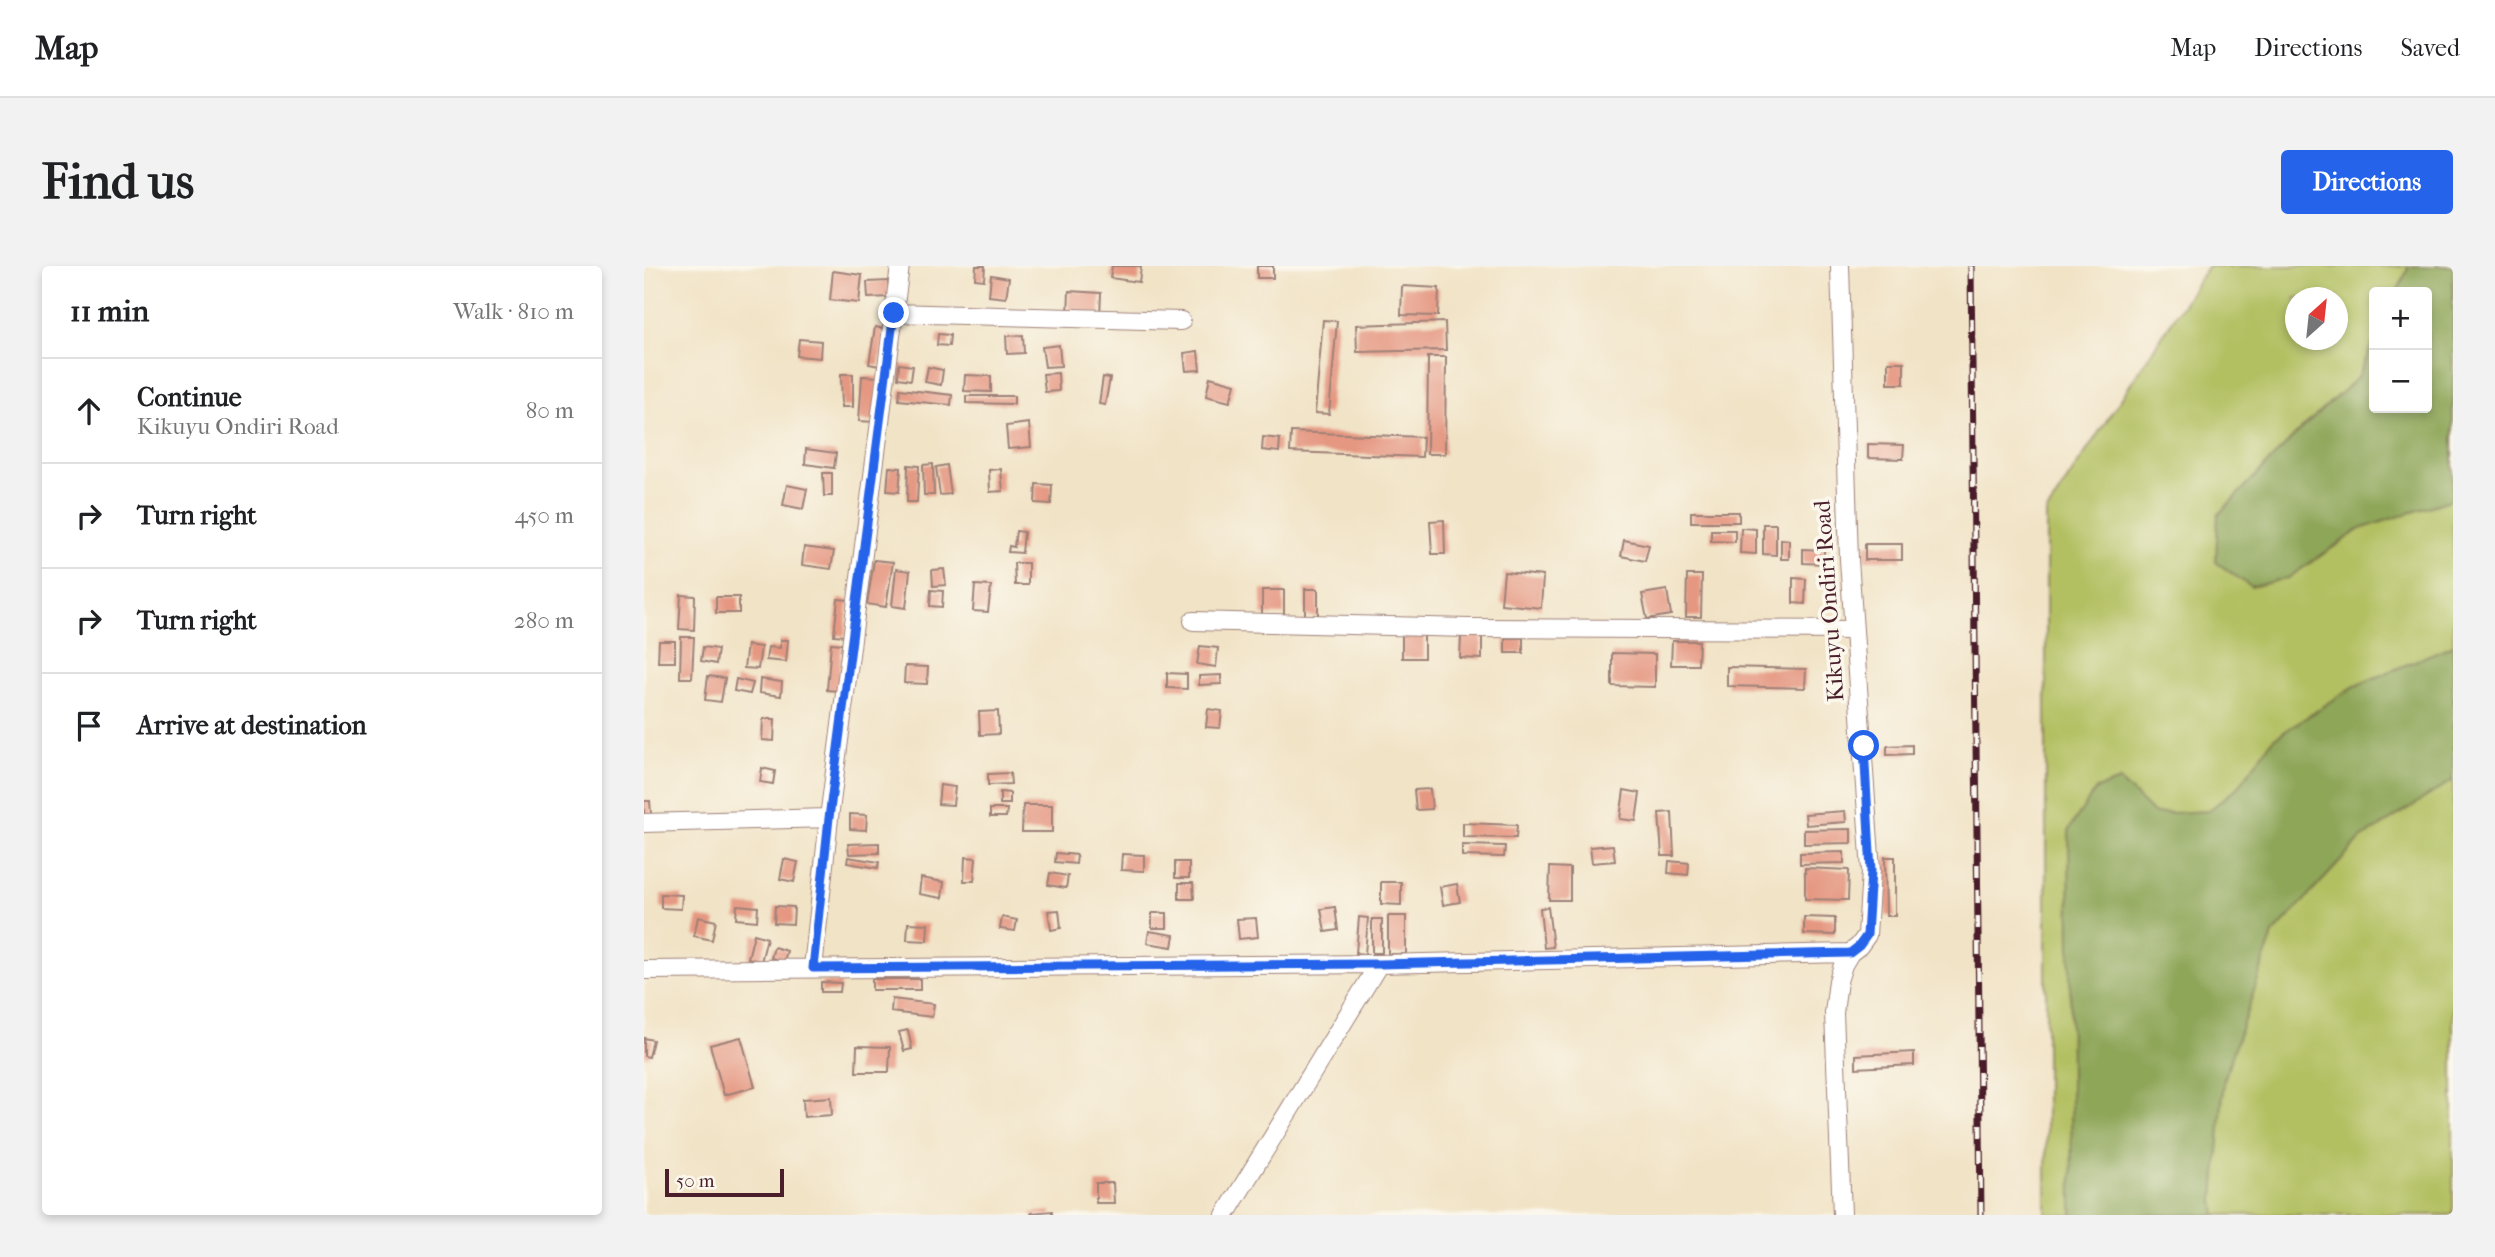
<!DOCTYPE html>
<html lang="en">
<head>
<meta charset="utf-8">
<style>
	body { margin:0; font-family:"IM FELL French Canon",serif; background:#f2f2f2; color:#202124 }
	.controls { position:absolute; right:21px; top:21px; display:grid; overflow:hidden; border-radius:7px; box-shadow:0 4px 10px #0003 }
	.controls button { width:63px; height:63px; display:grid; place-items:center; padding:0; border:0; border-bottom:2px solid #e0e0e0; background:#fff; color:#202124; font:35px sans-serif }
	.compass { position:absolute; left:1641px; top:21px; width:63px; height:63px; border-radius:50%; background:#fff; box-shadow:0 4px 10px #0003; rotate:27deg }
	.scale { position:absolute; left:21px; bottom:18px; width:119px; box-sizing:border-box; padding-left:7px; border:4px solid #4a1f2b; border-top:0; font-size:19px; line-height:24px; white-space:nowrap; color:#4a1f2b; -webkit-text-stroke:5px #fbf7ec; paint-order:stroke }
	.stop { position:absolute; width:21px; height:21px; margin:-16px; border:5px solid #2563eb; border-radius:50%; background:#fff }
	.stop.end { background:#2563eb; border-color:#fff; box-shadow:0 2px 7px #0008 }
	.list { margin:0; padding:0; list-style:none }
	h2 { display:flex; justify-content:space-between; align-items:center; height:91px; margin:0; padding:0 28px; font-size:30px }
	h2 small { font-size:23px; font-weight:400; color:#757577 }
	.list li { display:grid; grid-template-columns:46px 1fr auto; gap:21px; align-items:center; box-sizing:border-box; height:105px; padding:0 28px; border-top:2px solid #e0e0e0 }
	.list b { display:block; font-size:26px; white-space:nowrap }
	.list p { margin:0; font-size:23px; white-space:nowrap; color:#757577 }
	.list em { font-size:23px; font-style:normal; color:#757577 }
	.icon { flex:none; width:38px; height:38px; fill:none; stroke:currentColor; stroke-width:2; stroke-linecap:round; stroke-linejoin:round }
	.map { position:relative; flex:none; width:1809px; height:949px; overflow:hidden; border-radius:7px }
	header { display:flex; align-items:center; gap:42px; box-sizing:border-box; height:98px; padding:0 35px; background:#fff; border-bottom:2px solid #e0e0e0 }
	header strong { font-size:33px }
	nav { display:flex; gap:38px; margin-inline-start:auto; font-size:24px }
	.intro { display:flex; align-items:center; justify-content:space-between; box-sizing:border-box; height:168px; padding:0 42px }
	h1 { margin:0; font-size:49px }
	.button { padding:18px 32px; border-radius:7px; background:#2563eb; color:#fff; font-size:24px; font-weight:700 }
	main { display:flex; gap:42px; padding:0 42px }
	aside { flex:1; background:#fff; border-radius:7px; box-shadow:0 4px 10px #0003 }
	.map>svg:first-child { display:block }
	.green { fill:#b3c062; stroke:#7e7046; stroke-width:2; fill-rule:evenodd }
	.forest { fill:#8ea658; stroke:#6c6242; stroke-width:2 }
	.building { fill:#e59781 }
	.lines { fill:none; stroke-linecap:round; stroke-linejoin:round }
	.minor-casing { stroke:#9e8178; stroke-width:20 }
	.minor { stroke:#fff; stroke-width:18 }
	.rail-casing { stroke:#4a1f2b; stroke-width:7 }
	.rail { stroke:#fbf7ec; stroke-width:4.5; stroke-dasharray:13; stroke-linecap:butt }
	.route { stroke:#2563eb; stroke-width:9 }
	.labels { text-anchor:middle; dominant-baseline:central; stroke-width:7; stroke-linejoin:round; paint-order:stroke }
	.street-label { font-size:23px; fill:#4a1f2b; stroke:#fbf7ec }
</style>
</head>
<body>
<header>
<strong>Map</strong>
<nav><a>Map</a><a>Directions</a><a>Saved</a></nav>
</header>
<div class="intro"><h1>Find us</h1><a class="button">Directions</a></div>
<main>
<aside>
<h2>11 min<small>Walk · 810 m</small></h2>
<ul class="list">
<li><svg class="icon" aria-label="ahead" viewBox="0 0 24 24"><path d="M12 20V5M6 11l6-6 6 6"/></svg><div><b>Continue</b><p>Kikuyu Ondiri Road</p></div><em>80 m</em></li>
<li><svg class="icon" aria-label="right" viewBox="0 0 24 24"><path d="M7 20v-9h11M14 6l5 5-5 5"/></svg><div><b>Turn right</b></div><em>450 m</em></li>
<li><svg class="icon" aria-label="right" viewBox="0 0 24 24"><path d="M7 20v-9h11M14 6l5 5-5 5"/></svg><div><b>Turn right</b></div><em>280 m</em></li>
<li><svg class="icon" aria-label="arrive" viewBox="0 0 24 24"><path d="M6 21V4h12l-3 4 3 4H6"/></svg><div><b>Arrive at destination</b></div></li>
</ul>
</aside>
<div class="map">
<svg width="1809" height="949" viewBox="0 0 1809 949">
	<rect width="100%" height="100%" fill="#fbf7ec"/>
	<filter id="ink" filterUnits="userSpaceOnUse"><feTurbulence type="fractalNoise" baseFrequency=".0143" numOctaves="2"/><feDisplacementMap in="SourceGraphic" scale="14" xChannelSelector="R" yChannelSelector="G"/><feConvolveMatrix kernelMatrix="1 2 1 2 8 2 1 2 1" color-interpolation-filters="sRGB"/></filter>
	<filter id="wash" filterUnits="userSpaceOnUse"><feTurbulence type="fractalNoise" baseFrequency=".00686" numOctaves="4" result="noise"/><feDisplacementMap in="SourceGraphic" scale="28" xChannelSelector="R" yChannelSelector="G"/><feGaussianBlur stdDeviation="1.57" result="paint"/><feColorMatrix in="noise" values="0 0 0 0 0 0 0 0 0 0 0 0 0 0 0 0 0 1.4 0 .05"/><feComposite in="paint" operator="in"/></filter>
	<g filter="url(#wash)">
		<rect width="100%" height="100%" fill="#f1e3c6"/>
		<path class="green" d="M1564,0H1809V949H1402V247ZM1730,26H1783V142H1730ZM1652,32H1694V74H1652Z"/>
		<path class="forest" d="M1765,0H1809V233L1716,263L1644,312L1607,321L1572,296L1574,249L1657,163L1714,111L1730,75V142H1783V26H1753Z
			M1809,379V514L1717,573L1629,668L1580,814L1570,934L1572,949H1428L1425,563L1452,523L1476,515L1510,548L1564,545L1595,520L1629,473L1711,420Z"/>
		<g id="blocks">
			<path class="building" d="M332,0H341L340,14L331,13Z
				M468,0H497L495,16L466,12Z
				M613,0H629V12H613Z
				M189,5L218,9L215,37L186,34Z
				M347,9L365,12L362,32L345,30Z
				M244,15L245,31L224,32L223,16Z
				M758,20L795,22L794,50L757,49Z
				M425,25L457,27L456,50L424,49Z
				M679,54L693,55L685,148L671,147Z
				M801,56L802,84L713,86L712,59Z
				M231,61L241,63L235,100L225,98Z
				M294,68L306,69L305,80L293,79Z
				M379,69L380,87L363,88L362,70Z
				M155,73L177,75L176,92L153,90Z
				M415,79L417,100L401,101L398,81Z
				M554,85L556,104L542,105L540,87Z
				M784,91H802L801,188H783Z
				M1244,96H1260V118H1244Z
				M255,98L269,100L267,114L254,112Z
				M284,101L299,104L297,119L281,116Z
				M414,107L415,125L401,126L399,108Z
				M197,108H209V141H198Z
				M321,109L347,110V126L320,125Z
				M218,110L234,111L231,156L215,155Z
				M459,111L466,112L461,139L455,138Z
				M566,111L591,118L586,136L562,130Z
				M256,123L308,129L307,139L255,134Z
				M322,130H370V138L322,137Z
				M385,157L387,181L364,183L362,160Z
				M647,166L779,171L778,191L646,186Z
				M619,171L636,173L635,186L618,184Z
				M1224,178L1260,179L1259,193L1224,192Z
				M162,183L192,187L190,202L161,198Z
				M289,198L290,229H280L279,199Z
				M264,199L275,200L273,236H263Z
				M303,199L307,228L296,229L292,201Z
				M245,201L257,202L255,226L243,225Z
				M357,203L359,225L346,226L345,204Z
				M179,207H188V230H180Z
				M392,218L408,219L407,238L391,237Z
				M143,219L163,223L159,243L139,239Z
				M1047,246H1095V256H1047Z
				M800,254L801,288H788L786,255Z
				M1119,258H1132V289L1119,288Z
				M1097,262L1112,263V288L1096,287Z
				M1067,264H1091V276L1067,275Z
				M372,265L380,266L378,287L364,286L365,280L370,281Z
				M1137,273L1145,274V293H1137Z
				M980,274L1005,279L1001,295L977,290Z
				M1221,278H1258V294H1221Z
				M160,281L190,285L187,303L158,299Z
				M1159,283L1180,284V298L1159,297Z
				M230,294L249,296L242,341L223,338Z
				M370,297H384V319H371Z
				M252,303L266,305L262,342L248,340Z
				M300,303L302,319L289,320L288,304Z
				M860,306L899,310L897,342L857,338Z
				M1043,309H1058L1057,351H1042Z
				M1149,312L1162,313L1161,338L1149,337Z
				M331,319L347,320L344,346L329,345Z
				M661,323H674V351L661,350Z
				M287,324L299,325L298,341L286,340Z
				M618,324H640V349H618Z
				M1023,324L1027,349L1003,353L998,328Z
				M37,329L51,330L50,364L35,363Z
				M72,331H95V347H72Z
				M194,333L205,334L201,370L190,369Z
				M758,369H780V392H758Z
				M817,370H838V393L816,392Z
				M37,371H50L48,412H36Z
				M861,372H879V387H861Z
				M136,374H144L142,396L122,394L124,381L136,382Z
				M15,375H31V396H14Z
				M1028,375H1055L1054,399H1027Z
				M187,377L198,378L194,425L183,424Z
				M103,379L117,381L114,403L100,402Z
				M556,380L574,382L572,401L553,398Z
				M59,381L74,383L72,398L57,395Z
				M968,387L1011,388V421L968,420Z
				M261,400L284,401L283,418L260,417Z
				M1083,401L1162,403L1161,422L1083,420Z
				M523,407L543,408V423L523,422Z
				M577,409V418L555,419V410Z
				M64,410L81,412L77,436L61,434Z
				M92,413L109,417L106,428L90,425Z
				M116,413L138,416L137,430L115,427Z
				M564,443L578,445L576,462L562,461Z
				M354,445L355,468L336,469L335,446Z
				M119,453H131L130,475L118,474Z
				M1268,479V488L1243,489V480Z
				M118,502L131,505L129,518L116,516Z
				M366,507L367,518L344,519V508Z
				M296,519L311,521L309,539L294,538Z
				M786,523L788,543L772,544L770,524Z
				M980,524L996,527L992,555L976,553Z
				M356,526L366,527V538H356Z
				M0,535H6L7,548H0Z
				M379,539H408V566H378Z
				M346,543H363L362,551H346Z
				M1201,545L1202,556L1162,559L1161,548Z
				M1028,546L1030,590H1018L1015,547Z
				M206,548L223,549L222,564L206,563Z
				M819,557L873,559L872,572L819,571Z
				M1207,563V577L1160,578V564Z
				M235,577V587L205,588L204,578Z
				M818,579L861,580L860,591L818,590Z
				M969,579L971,595L948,597L946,581Z
				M1200,586V597L1156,598V587Z
				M412,587L433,589L432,598L411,596Z
				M478,588L500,589V605L477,604Z
				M204,591L235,596L234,602L203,597Z
				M321,591L332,592L330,615H320Z
				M1241,591H1251V650H1242Z
				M140,593L154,596L150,616L136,613Z
				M1025,595L1045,597L1044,609L1024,607Z
				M531,596H545V612H531Z
				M906,601L926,602V634H905Z
				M1161,602L1205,604L1204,634L1161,633Z
				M406,607L424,610L422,622L404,619Z
				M277,612L300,616L298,632L275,628Z
				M737,616H757V639L737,638Z
				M535,617H549L550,633H535Z
				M813,618L816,636L799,639L796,621Z
				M17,628L38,629L37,643L17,642Z
				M93,639L114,641L113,655L92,653Z
				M131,640L150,641L149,658L130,657Z
				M691,641L694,664L681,666L677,643Z
				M904,641L909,681L900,682L896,642Z
				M415,644L417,662L407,664L404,645Z
				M508,647H523V662H508Z
				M744,650H762V688H744Z
				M54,651L72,655L68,674L50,670Z
				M358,651L373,654L371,665L356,663Z
				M715,651L724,652L721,688L712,687Z
				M1160,651L1191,652V669L1160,668Z
				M612,652L614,671L595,673L593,653Z
				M728,653H738V687H728Z
				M264,657L284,658L283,675L263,674Z
				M505,665L530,669L528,681L503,677Z
				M110,668L123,672L117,696L104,692Z
				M130,681L143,685L140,695L127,692Z
				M228,713H276V724H228Z
				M177,716L197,717L196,726H177Z
				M248,733L290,738L288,751L247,746Z
				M264,764L268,783L260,785L255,766Z
				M97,771L111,821L80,829L66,779Z
				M0,772L9,774L5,791L0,790Z
				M213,780L246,781L245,806H212Z
				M1270,786V799L1212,802V789Z
				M187,831L188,849L160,851L159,833Z
				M452,917H469L470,937H452Z
				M408,945V949H387V947Z"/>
		</g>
	</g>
	<g filter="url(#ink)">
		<use href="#blocks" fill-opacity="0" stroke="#9e8178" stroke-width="2"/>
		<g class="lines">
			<g class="minor-casing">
				<path id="minor" d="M1196,0L1205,294L1227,605L1223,669L1215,680L1206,687L1199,699L1194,715L1190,747L1198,949
					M250,47L537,55
					M549,355L824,362L1210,364
					M0,557L185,552
					M169,702L185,552L256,0
					M0,704L735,698L1206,687
					M581,949L735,698"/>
			</g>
			<use href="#minor" class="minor"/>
			<g class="rail-casing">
				<path id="rail" d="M1327,0L1337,949"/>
			</g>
			<use href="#rail" class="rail"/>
		</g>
	</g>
	<g class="lines" filter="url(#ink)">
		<path class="route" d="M250,47L185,552L169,702L735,698L1206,687L1215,680L1223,669L1227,605L1220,480"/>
	</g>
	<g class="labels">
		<g class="street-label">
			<text transform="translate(1185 335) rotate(-94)">Kikuyu Ondiri Road</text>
		</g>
	</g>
</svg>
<div class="controls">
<button>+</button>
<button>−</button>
</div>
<svg class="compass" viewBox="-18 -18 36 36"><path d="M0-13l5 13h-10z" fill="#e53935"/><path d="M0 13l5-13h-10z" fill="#757577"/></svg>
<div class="scale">50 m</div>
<div class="stop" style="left:1220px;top:480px"></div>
<div class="stop end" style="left:250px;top:47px"></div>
</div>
</main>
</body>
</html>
